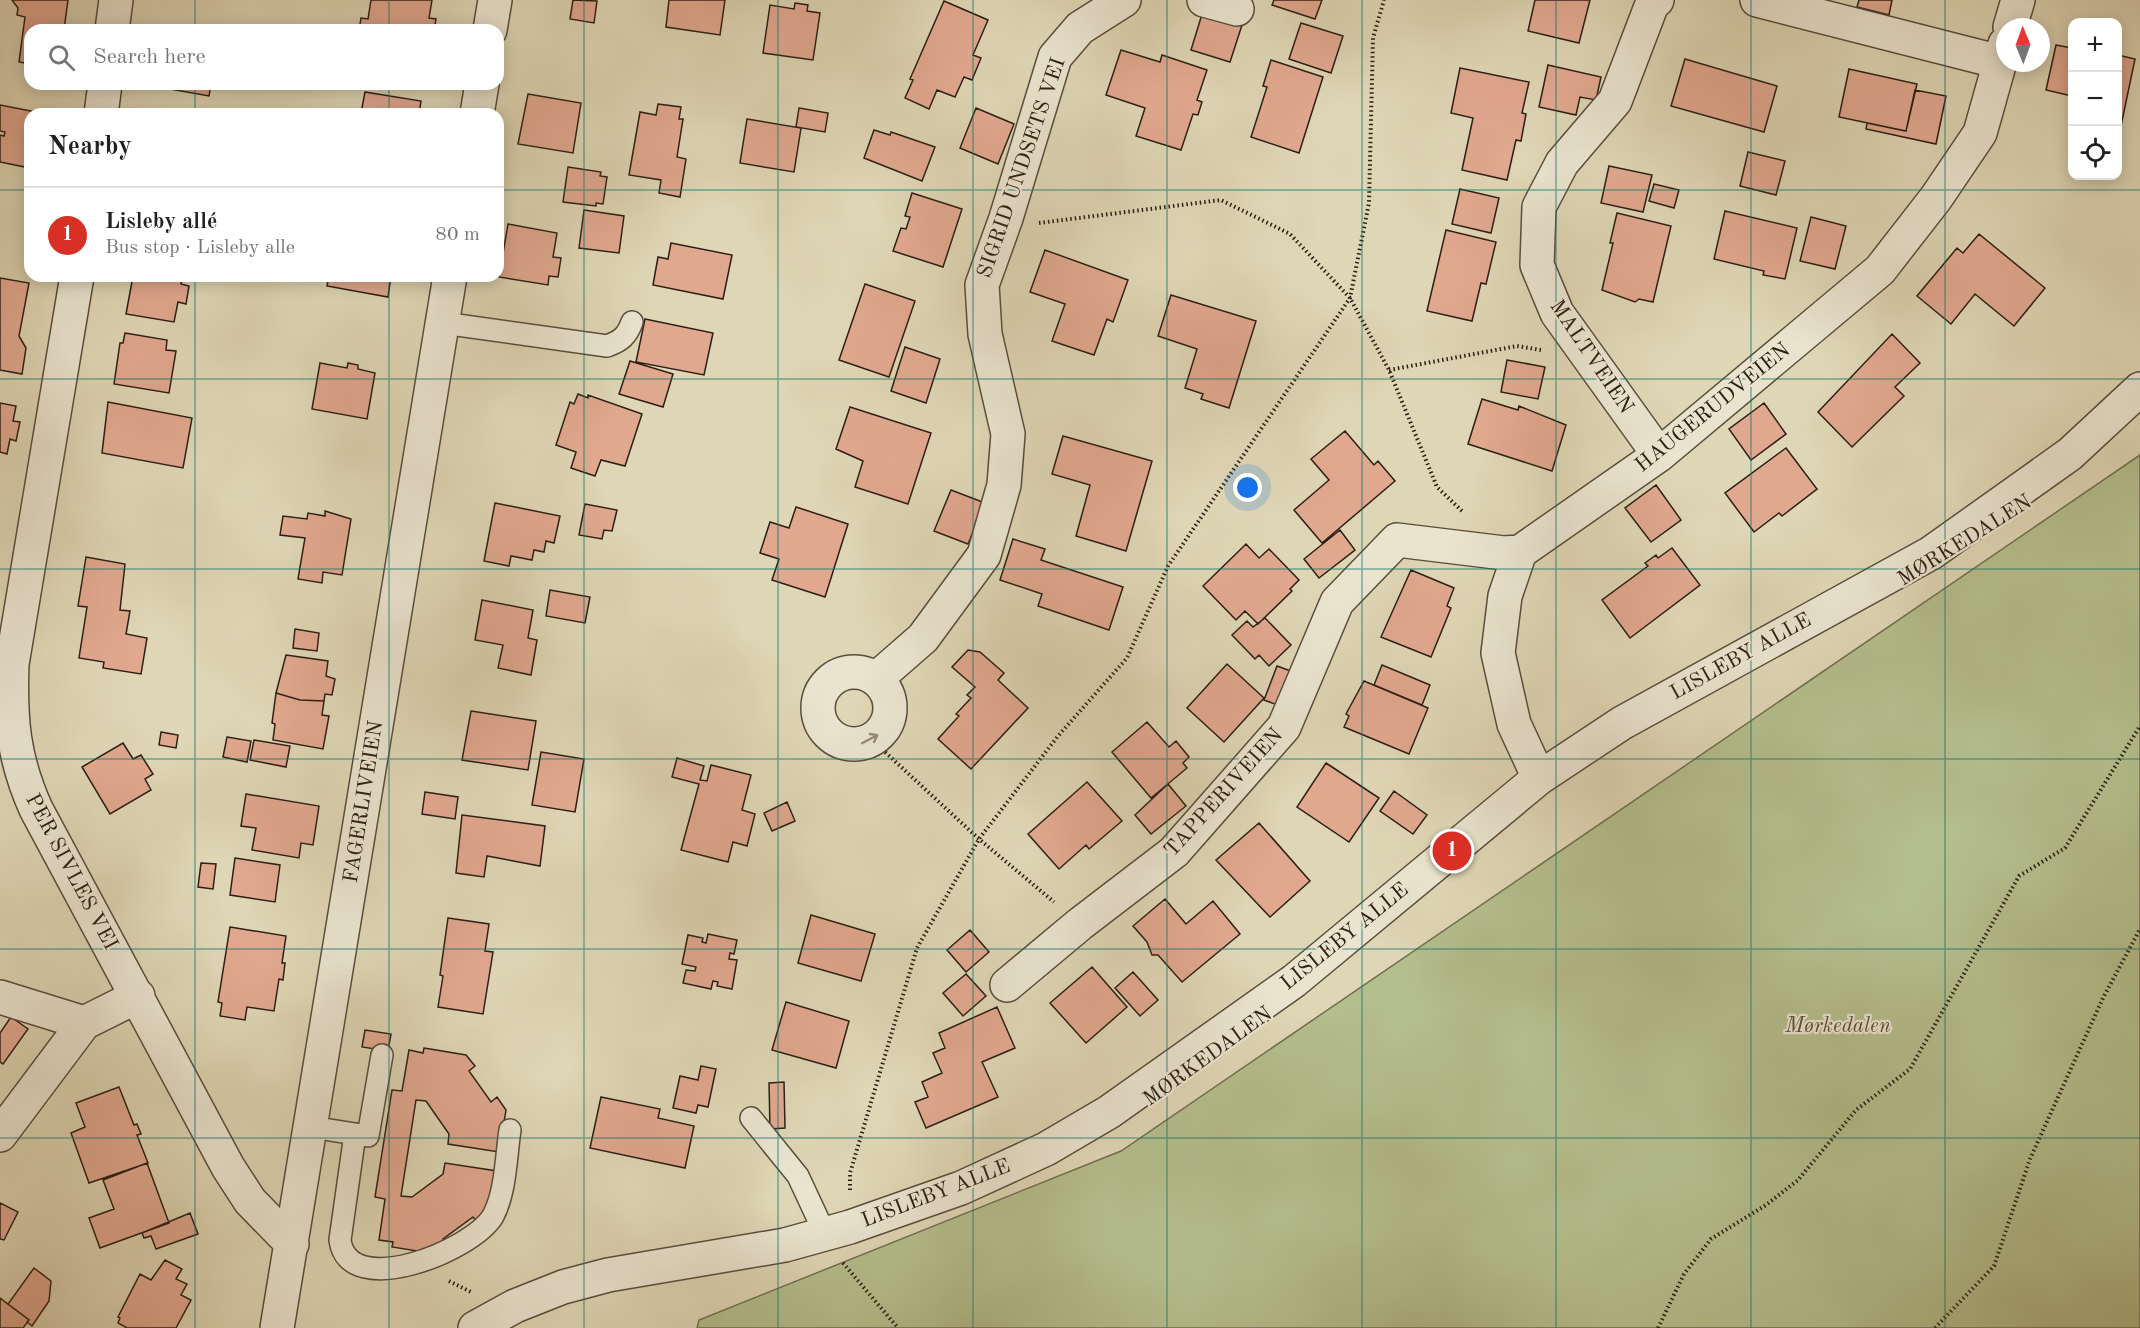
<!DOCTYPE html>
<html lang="en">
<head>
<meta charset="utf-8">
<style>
	body { margin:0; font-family:"Old Standard TT",serif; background:#f6f6f6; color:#202124 }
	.controls { position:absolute; right:18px; top:18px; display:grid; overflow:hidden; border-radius:12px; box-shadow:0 3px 15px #0003 }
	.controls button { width:54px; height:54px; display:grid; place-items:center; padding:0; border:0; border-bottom:2px solid #e0e0e0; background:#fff; color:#202124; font:30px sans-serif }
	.compass { position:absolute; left:1996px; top:18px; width:54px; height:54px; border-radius:50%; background:#fff; box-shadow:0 3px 15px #0003; rotate:359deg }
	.you { position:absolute; left:1248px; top:488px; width:21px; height:21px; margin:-15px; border:4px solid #fff; border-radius:50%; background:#1a73e8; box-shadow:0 0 0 9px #1a73e833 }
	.badge { display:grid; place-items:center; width:39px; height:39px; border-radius:50%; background:#d93025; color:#fff; font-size:20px; font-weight:700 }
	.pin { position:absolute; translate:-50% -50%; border:3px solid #fff; box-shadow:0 2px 6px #0006 }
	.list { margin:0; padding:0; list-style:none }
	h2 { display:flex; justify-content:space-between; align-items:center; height:78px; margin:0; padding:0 24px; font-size:26px }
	h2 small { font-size:20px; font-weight:400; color:#757577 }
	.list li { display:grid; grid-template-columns:39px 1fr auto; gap:18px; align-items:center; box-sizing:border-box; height:96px; padding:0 24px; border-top:2px solid #e0e0e0 }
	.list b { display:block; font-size:22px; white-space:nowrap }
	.list p { margin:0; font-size:20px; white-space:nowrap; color:#757577 }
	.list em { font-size:20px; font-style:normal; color:#757577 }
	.icon { flex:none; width:33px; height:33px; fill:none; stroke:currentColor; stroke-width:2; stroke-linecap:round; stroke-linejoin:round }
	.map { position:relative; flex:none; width:2140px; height:1328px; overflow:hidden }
	.search { position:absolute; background:#fff; box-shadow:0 3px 15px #0003; left:24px; top:24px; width:480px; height:66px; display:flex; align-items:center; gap:15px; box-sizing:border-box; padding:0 21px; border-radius:18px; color:#757577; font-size:22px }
	.panel { position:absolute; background:#fff; box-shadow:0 3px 15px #0003; left:24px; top:108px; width:480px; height:174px; border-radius:18px }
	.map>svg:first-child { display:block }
	.green { fill:#b4bd8c; stroke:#706e50; stroke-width:1.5 }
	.building { fill:#e1a890; stroke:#2c1f13; stroke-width:1.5 }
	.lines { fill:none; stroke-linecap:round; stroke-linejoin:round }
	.service-casing { stroke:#594d3c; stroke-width:24 }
	.minor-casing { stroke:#594d3c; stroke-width:36 }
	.path { stroke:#2c1f13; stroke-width:4; stroke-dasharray:1.5 3; stroke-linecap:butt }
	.service { stroke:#eae4cf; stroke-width:21 }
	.minor { stroke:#eae4cf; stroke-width:33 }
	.oneway { stroke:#948b7a }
	.grid { fill:none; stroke:#0f766e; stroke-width:1.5; stroke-opacity:0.55 }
	.labels { text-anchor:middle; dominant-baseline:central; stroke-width:4.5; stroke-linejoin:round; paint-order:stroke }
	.street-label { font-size:21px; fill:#2c1f13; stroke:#eae4cf }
	.park-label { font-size:21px; font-style:italic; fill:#554e37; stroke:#eae4cf }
</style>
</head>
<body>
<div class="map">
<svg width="2140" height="1328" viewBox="0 0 2140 1328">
	<rect width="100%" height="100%" fill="#dfd6b5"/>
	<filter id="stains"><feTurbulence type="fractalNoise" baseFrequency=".00333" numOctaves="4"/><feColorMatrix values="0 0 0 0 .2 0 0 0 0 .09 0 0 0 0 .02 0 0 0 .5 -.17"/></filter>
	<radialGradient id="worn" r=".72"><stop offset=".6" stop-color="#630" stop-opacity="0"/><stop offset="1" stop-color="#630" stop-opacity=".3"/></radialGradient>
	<path class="green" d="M2140,455V1328H697L699,1320L1121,1151Z"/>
	<path class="building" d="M12,0H68L64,30H30V64L19,62L25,17L17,15L18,8Z
		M371,0H432L429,18L436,19L434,30H359L361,18L368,19Z
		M573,0L597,1L594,23L570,19Z
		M669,0H725L720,35L666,27Z
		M1274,0H1322L1315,19L1272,5Z
		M1535,0H1590L1579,43L1528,31Z
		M1859,0H1892L1889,15L1857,7Z
		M944,1L988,20L973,55L981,58L972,80L964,77L955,97L937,90L929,109L905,98L913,80L910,79Z
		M795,3L808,5L807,11L820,13L813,60L763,53L770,5L794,9Z
		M1203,11L1243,22L1230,62L1191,50Z
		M1301,23L1343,36L1331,73L1289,59Z
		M2056,45L2072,48V96L2046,90Z
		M1121,50L1160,62L1162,55L1207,70L1197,100L1202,102L1198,115L1193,114L1181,150L1136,136L1145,108L1106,95Z
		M2118,55L2135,59L2118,140Z
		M1685,59L1777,86L1764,132L1671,106Z
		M1271,60L1323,77L1299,153L1251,137L1267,87L1263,86Z
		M1548,65L1601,77L1596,100L1580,97L1576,115L1539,107Z
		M1460,68L1529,82L1522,113L1526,114L1521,141L1516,140L1507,180L1462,170L1473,118L1451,113Z
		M1849,69L1917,84L1906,131L1839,117Z
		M165,84H211L209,96L164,88Z
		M1915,90L1946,96L1936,144L1866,129L1867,123L1906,131Z
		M365,92L421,101L419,114H356L361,113Z
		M528,94L581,103L573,153L518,144Z
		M658,104L681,107L679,119H683L677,157L686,159L680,197L659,193L661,180L629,175L640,112L656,115Z
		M0,105L46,114H30V168L0,162V135L4,136L5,132L0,131Z
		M799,108L828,113L825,132L796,127Z
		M976,108L1014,124L998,164L960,148Z
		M747,119L801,128L794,172L740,163Z
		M874,130L890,135L891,132L935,147L922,181L864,158Z
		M1748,152L1785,161L1776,195L1740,186Z
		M1609,166L1652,175L1643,212L1601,203Z
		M568,167L601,172L600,176L607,177L603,204L596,203V206L563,202Z
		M1654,184L1679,190L1674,208L1649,201Z
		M1460,189L1499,198L1491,233L1452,224Z
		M912,193L962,209L943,267L893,251L901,228L906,229L910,217L905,216Z
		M584,210L624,216L619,253L579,248Z
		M1725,211L1797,228L1785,279L1763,275L1764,271L1714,259Z
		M1617,213L1671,226L1653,302L1639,299L1635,302L1602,290L1613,243H1610Z
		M1811,217L1846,226L1835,269L1800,261Z
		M508,224L557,233L553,257L561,258L558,277L549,276L548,285L499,277Z
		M1446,230L1496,242L1486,284L1481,283L1472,321L1427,311Z
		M1979,234L2045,288L2014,326L1975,294L1951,324L1917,296L1957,248L1963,253Z
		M671,243L732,255L723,299L653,285L658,257L668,259Z
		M1045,250L1128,280L1113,322L1107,319L1094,355L1052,341L1065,304L1030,292Z
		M133,276H182L181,284L189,286L186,304L178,302L174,322L126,314Z
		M329,276H391L388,297L327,286Z
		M0,278L29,283L19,336L26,348L22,374L0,370Z
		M865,284L915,301L889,377L839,360Z
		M1171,295L1256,321L1229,408L1201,399L1203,394L1185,388L1197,349L1158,336Z
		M645,319L713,333L704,375L636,362Z
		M125,333L167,340L166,350L176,351L169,393L114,384L120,343H123Z
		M1892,334L1920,363L1895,387L1904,396L1852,447L1818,412Z
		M905,347L940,359L926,403L891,391Z
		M1507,360L1545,367L1538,399L1501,392Z
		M630,361L673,374L663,407L619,394Z
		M320,363L347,368L348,363L358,365V369L375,373L367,419L312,409Z
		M578,394L588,398V395L642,414L625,466L601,460L595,476L571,468L576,452L556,445L570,402L574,404Z
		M1482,399L1518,410L1519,406L1566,425L1552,471L1468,444Z
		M108,402L192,418L183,468L102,453Z
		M0,403L16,406L13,421L20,422L16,441L10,439L7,454L0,452Z
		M1764,403L1786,434L1751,460L1729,429Z
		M850,407L931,433L908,504L855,487L863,461L836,449Z
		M1345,431L1374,465L1378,461L1395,481L1322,543L1294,510L1329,480L1311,459Z
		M1063,436L1152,461L1126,551L1076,536L1090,485L1052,474Z
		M1786,448L1817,489L1782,516L1779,513L1754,532L1725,493Z
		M1656,485L1681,520L1651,542L1625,508Z
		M951,490L985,503L968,544L934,531Z
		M495,503L560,516L554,543L546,541L544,552L534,550L532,560L511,556L509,566L484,561Z
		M585,504L617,510L612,531L604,530L602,539L579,535Z
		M796,507L848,524L825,597L772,580L779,559L760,553L770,522L789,528Z
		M325,511L351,519L342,575L323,572L322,583L298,579L305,538L280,535L283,516L307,519L308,513L325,516Z
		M1340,530L1355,550L1319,578L1304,559Z
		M1013,539L1045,549L1041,560L1123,587L1109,630L1038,606L1042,594L1000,580Z
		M1246,544L1259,558L1269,549L1299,580L1290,589L1292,591L1258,624L1245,611L1236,620L1203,586Z
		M1672,548L1700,585L1630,638L1602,600L1648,566L1645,563L1656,555L1658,558Z
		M86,557L125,564L120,610L130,611L126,634L147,638L141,674L103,668L104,662L79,658L87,607L78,606Z
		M1411,570L1454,588L1447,606L1451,608L1431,657L1381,637Z
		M550,590L590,597L585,623L546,616Z
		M482,600L533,610L528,638L537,640L531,675L498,668L503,645L475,640Z
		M1265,618L1291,645L1269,666L1259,655L1255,659L1232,635L1247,621L1253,627Z
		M295,629L319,633L317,651L293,648Z
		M968,650L980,652L1004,673L998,680L1028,708L971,769L938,739L959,716L956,714L971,698L967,695L975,687L952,667Z
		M286,655L328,661L326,676L335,679L332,695L325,694L324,701L300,700L276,693Z
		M1227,664L1264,698L1224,742L1187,708Z
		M1382,665L1430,685L1422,705L1374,685Z
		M1277,666L1299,674L1286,708L1264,700Z
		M1364,681L1428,708L1409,754L1344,727L1349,716L1346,714Z
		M276,693L300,700L324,701L322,715L329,716L323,749L273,740L275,724L272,723Z
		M471,711L536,721L528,770L462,760Z
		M1147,722L1169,747L1176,741L1189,757L1183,763L1187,768L1151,798L1112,752Z
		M161,732L178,735L176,748L159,745Z
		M227,737L251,741L247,762L223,757Z
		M254,740L290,746L286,767L250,760Z
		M123,743L133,759L141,755L153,774L145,779L151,790L110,814L82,767Z
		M541,752L584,759L575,812L532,805Z
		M677,758L704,766L700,780L707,781L711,765L751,775L742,810L755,814L747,846L733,842L728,862L681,850L699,784L672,777Z
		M1326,763L1379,798L1349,842L1297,807Z
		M1087,782L1122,821L1089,849L1086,845L1059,869L1028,834Z
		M1168,784L1186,806L1151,834L1135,815Z
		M1394,791L1427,815L1413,834L1380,811Z
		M425,792L458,797L455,819L422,814Z
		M246,794L319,806L313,845L301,843L299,858L252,850L256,828L241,826Z
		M787,802L795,821L772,831L764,813Z
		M462,815L545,826L540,866L487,856L484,877L456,873Z
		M1259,823L1310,881L1270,917L1216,860Z
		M235,858L280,865L275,902L230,895Z
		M201,863L216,864L213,889L198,887Z
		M1165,899L1186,924L1213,901L1240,934L1182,982L1158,955H1152L1147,942L1133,926Z
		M811,915L875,934L861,981L798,963Z
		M448,918L489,924L485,951L493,952L483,1014L438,1007L443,976L440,975Z
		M230,927L286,936L282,963H285L283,980L279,979L274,1011L247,1007L245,1020L220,1016L222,1003L218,1002Z
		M970,930L989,952L966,972L947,950Z
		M708,934L737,940L734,954L730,953L729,959L737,960L732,989L717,986L718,982L713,981L711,989L683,983L686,970L695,971L696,967L682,964L688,935L703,938L702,942L706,943Z
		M1092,967L1127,1007L1086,1043L1050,1003Z
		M1133,972L1158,1000L1140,1016L1115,988Z
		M966,974L986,996L963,1016L943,993Z
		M786,1002L849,1021L836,1068L772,1050Z
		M997,1007L1015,1048L982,1062L998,1097L926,1128L915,1102L928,1097L922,1082L942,1073L933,1053L945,1048L939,1033Z
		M11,1017L28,1029L3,1064L0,1062V1033Z
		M365,1030L391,1034L388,1051L362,1047Z
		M424,1048L466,1055L475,1066L469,1071L491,1102L497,1097L506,1110L499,1152L448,1144L449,1134L426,1101L416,1100L401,1196L412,1197L443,1174L445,1163L497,1171L490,1214L477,1222L473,1217L443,1239L447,1245L436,1254L392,1247L393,1242L379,1240L385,1199L375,1197L392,1090L402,1091L409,1050L423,1053Z
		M701,1066L716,1069L708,1107L698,1105L696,1113L673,1108L680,1076L698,1080Z
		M784,1082L785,1128L770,1129L769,1083Z
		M119,1087L134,1125L137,1124L141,1134L137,1135L148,1163L89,1183L71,1133L85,1127L76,1103Z
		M601,1097L660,1109L658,1118L694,1126L685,1168L590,1148Z
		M147,1163L169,1223L100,1248L89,1218L114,1209L103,1180Z
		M0,1203L18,1212L4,1240L0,1239Z
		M190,1213L198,1234L156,1249L151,1236L144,1238L142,1233Z
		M165,1260L182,1269L176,1279L187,1284L181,1295L191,1300L176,1328H127L118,1323L120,1318L118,1317L140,1274L151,1280Z
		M34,1268L51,1281L49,1301L32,1326L27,1322L29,1320L8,1304Z
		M0,1298L29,1320L23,1328H0Z"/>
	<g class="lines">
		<g class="service-casing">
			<path id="service" d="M443,323L607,346C621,341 627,336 632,322
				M751,1118L798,1176L825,1234
				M311,1127L368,1136L382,1055
				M355,1134L340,1240C348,1301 472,1251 493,1216C506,1192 506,1156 510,1130"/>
		</g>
		<g class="minor-casing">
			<path id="minor" d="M1204,0L1237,9
				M1657,0L1652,4L1615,101L1562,163L1539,207L1537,265L1557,313L1659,455
				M1757,0L2000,62
				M2010,27L2018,0
				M112,30L116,0
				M490,30L495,0
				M101,114L105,84
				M477,114L482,84
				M77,276L12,664C10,719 13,758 36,809L228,1167L250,1201L292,1244
				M818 708a36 36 0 1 1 72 0a36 36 0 1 1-72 0Z
				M876,679L923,638L984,555L1004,485L1008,434L985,334L982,285L1006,218L1055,57L1080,28L1124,0
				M1539,778L1514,724L1498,653L1505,596L1520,552L1659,455L1880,270L1936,198L1980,133L2005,44
				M1007,985L1080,924L1174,852L1284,727L1337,602L1397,540L1504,553L1520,552
				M0,997L84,1023
				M0,1135L84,1023L138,996
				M277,1328L450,276
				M475,1328L515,1306L563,1287L608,1275L785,1245L850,1227L961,1188L1046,1149L1109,1112L1294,981L1539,778L1622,723L1931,553L2070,454L2140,389"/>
		</g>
		<path class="path" d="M1039,223L1221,200L1290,234L1350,298L1389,370L1437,487L1463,512
			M1389,370L1517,346L1541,350
			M872,740L979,839L1054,902
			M850,1190V1173L917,948L979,839L1058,736L1127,658L1168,566L1350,298L1369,203L1373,38L1384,0
			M843,1263L898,1328
			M449,1281L471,1292
			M1658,1328L1684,1274L1711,1239L1766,1205L1798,1180L1856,1110L1910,1069L2019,876L2065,848L2140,726
			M1935,1328L1994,1266L2030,1159L2103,998L2140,929"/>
		<use href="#service" class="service"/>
		<use href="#minor" class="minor"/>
	</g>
	<defs><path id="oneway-shaft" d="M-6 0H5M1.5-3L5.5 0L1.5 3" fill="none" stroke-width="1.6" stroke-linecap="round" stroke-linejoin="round" transform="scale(1.5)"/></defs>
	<use class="oneway" href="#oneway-shaft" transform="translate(870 739) rotate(-28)"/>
	<path class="grid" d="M195,0V30M389,0V30M584,0V1328M778,0V1328M973,0V1328M1167,0V1328M1362,0V1328M1556,0V1328M1751,0V1328M1945,0V1328M195,84V114M389,84V114M0,190H30M498,190H2140M195,276V1328M389,276V1328M0,379H2140M0,569H2140M0,759H2140M0,949H2140M0,1138H2140"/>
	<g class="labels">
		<g class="street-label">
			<text transform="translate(1022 168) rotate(-71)">SIGRID UNDSETS VEI</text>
			<text transform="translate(1591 357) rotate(56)">MALTVEIEN</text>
			<text transform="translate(1713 408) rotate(-39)">HAUGERUDVEIEN</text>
			<text transform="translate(1965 541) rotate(-32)">MØRKEDALEN</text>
			<text transform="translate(1741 657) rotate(-29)">LISLEBY ALLE</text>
			<text transform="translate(1224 793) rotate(-48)">TAPPERIVEIEN</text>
			<text transform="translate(364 802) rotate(-81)">FAGERLIVEIEN</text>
			<text transform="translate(71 872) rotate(62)">PER SIVLES VEI</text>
			<text transform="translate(1345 937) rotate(-39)">LISLEBY ALLE</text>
			<text transform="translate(1208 1057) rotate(-36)">MØRKEDALEN</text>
			<text transform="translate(936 1194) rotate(-21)">LISLEBY ALLE</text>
		</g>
		<g class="park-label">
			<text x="1838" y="1026">Mørkedalen</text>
		</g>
	</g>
	<rect width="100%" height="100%" filter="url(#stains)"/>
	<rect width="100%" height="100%" fill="url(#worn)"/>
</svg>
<div class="controls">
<button>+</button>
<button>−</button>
<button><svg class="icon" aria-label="locate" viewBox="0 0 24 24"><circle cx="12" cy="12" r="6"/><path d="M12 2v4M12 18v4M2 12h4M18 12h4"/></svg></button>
</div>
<svg class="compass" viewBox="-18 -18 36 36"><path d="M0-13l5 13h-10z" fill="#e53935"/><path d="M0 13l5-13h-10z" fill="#757577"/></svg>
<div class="you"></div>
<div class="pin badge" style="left:1452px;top:851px">1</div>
<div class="search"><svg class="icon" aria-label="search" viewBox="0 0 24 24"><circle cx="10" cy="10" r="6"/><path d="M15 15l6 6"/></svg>Search here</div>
<section class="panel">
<h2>Nearby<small></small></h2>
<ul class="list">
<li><span class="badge">1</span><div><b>Lisleby allé</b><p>Bus stop · Lisleby alle</p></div><em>80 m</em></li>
</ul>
</section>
</div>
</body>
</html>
